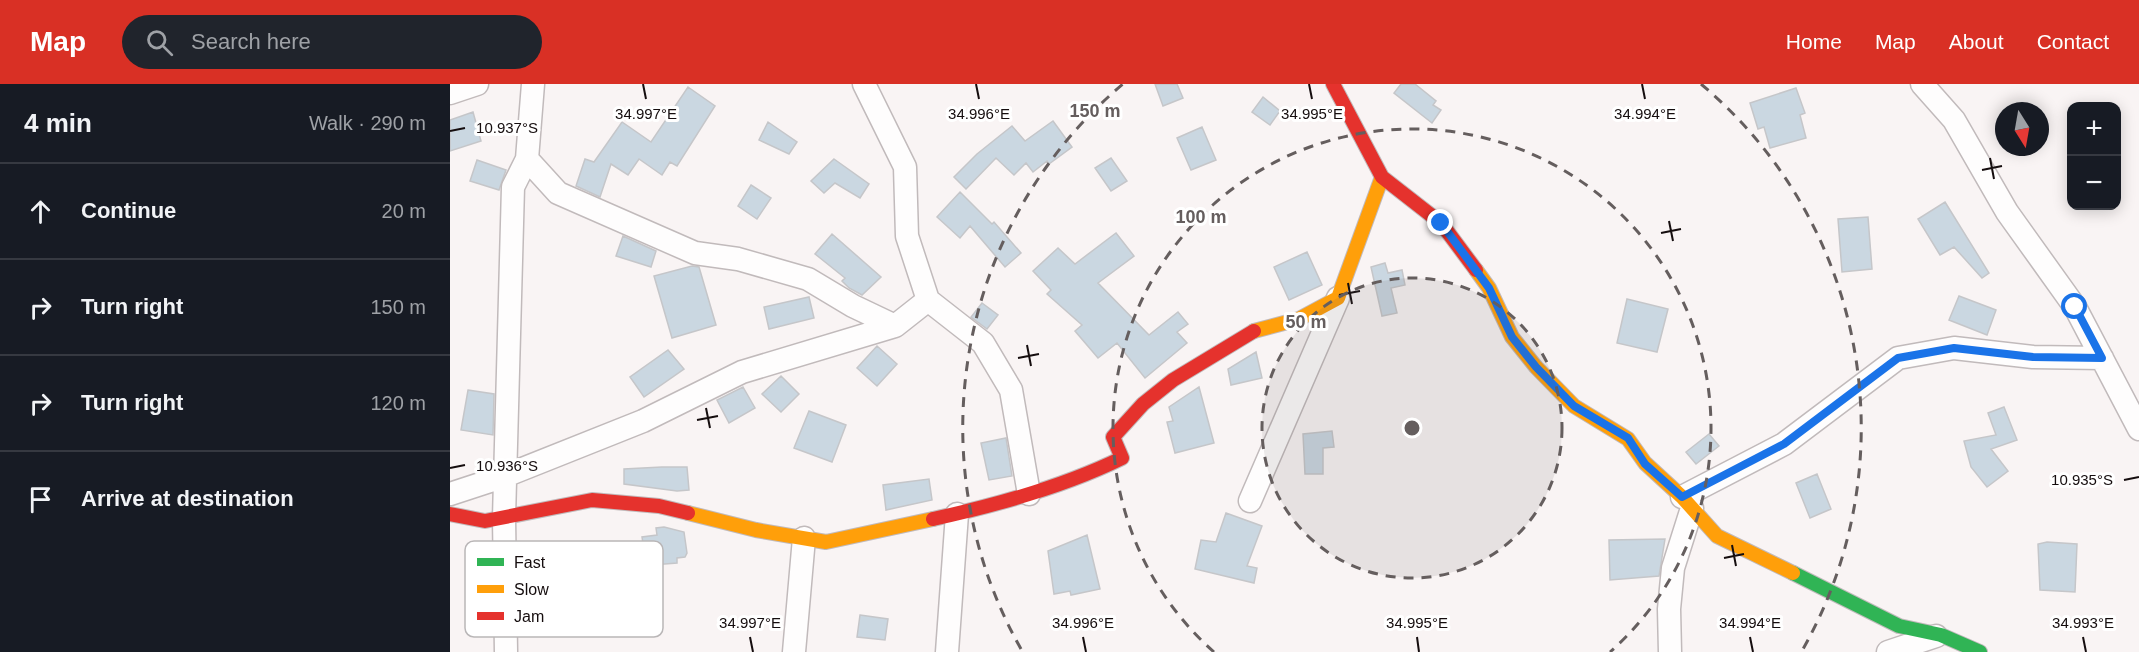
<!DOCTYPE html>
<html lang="en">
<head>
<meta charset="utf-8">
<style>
	body { margin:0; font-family:Arial,sans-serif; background:#20242c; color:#f1f3f6 }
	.controls { position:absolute; right:18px; top:18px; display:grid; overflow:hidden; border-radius:12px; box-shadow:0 3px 15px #0003 }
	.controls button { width:54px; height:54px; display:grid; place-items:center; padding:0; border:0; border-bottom:2px solid #363941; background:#171b24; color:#f1f3f6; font:30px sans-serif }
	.compass { position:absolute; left:1545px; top:18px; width:54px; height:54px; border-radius:50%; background:#171b24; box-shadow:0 3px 15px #0003; rotate:169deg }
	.stop { position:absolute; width:18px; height:18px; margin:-14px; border:4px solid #1a73e8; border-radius:50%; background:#fff }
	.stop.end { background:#1a73e8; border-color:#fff; box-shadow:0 2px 6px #0008 }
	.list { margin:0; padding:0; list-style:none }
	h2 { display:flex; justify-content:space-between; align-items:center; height:78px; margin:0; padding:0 24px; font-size:26px }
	h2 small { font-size:20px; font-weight:400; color:#9ea1a6 }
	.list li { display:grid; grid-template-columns:39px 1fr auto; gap:18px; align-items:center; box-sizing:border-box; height:96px; padding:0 24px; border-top:2px solid #363941 }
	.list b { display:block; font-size:22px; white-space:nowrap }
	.list em { font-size:20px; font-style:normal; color:#9ea1a6 }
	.icon { flex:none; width:33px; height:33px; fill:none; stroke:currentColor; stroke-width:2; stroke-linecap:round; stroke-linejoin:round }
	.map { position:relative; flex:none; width:1689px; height:568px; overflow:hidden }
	header { display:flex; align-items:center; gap:36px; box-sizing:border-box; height:84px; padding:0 30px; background:#d93025; color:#fff }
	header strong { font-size:28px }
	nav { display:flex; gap:33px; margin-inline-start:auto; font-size:21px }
	.search { width:420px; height:54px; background:#20242c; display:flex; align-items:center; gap:15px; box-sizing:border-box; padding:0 21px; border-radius:33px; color:#9ea1a6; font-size:22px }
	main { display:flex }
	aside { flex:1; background:#171b24 }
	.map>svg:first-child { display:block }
	.building { fill:#cad7e1; stroke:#c5c6c9; stroke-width:1.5 }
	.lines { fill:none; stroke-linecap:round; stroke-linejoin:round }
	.street-casing { stroke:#c1babb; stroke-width:25 }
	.fast-casing { stroke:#c1babb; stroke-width:16 }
	.slow-casing { stroke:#c1babb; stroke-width:16 }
	.jam-casing { stroke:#c1babb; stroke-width:16 }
	.street { stroke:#fefdfd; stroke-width:22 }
	.fast { stroke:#30b455; stroke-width:14 }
	.slow { stroke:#ff9f0a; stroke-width:14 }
	.jam { stroke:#e5322d; stroke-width:14 }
	.route { stroke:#1a73e8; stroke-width:8 }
	.ticks { fill:none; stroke:#150d0e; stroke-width:2 }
	.ring { fill:none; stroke:#655e5e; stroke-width:3; stroke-dasharray:10 8 }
	.key { fill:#fff; stroke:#b9b6b7; stroke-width:1.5 }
	.key-label { font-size:16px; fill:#150d0e }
	.ticks-label { font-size:15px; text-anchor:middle; fill:#150d0e; stroke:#fff; stroke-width:6; stroke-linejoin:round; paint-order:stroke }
	.centre { fill:#655e5e; stroke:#fff; stroke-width:3 }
	.ring-label { font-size:18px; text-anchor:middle; font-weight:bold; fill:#655e5e; stroke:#fff; stroke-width:6; stroke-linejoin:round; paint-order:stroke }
</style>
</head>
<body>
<header>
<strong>Map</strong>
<div class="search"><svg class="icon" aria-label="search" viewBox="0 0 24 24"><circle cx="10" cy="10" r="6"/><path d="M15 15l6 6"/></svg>Search here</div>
<nav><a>Home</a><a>Map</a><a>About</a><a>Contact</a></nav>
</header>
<main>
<aside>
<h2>4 min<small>Walk · 290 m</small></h2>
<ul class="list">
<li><svg class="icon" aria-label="ahead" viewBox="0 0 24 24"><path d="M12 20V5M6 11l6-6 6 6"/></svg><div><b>Continue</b></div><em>20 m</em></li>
<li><svg class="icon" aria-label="right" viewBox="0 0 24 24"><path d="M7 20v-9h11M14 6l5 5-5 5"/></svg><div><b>Turn right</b></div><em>150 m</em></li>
<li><svg class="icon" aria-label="right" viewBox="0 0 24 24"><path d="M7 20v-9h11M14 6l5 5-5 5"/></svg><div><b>Turn right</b></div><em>120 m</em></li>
<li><svg class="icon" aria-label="arrive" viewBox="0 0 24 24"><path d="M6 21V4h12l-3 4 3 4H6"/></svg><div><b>Arrive at destination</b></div></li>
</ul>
</aside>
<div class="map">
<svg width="1689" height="568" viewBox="0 0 1689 568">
	<rect width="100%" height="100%" fill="#f9f4f4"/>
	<path class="building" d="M705,0H727L733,14L713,22Z
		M951,0H965L986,17L983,21L991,26L982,39L944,9Z
		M238,3L265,22L227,82L220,78L212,91L189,75L178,91L161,80L150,113L126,102L135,75L144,78L172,38L201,58Z
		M1346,4L1355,29L1350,31L1356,54L1320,64L1314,43L1308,45L1300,19Z
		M813,13L830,27L820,41L802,28Z
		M23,28L31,57L0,67V36Z
		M603,37L622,63L599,80L597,77L583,88L576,79L564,91L546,74L516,105L504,93L527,70L562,42L575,57Z
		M318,38L347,58L339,70L309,56Z
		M752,43L766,76L741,86L727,54Z
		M661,74L677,97L661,107L645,84Z
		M384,75L419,100L410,114L385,99L374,109L361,97Z
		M27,76L56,86L49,106L20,97Z
		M301,101L321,114L307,135L288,122Z
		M510,108L542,140L544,138L571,169L555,183L520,142L510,154L487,133Z
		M1495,118L1539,189L1532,194L1504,163L1490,171L1468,135Z
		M1418,133L1422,185L1392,188L1388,135Z
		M666,149L684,172L648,199L699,251L728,228L738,240L727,248L737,259L695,294L667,259L648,274L625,247L632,241L597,210L601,206L583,187L608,164L625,180Z
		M382,150L431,193L412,211L399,204L392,197L395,194L365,170Z
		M173,152L206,167L201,183L166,172Z
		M857,168L872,201L839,216L824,183Z
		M935,179L938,189L952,186L955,201L941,204L947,229L932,232L921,183Z
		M242,182L249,183L266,241L222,254L204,192Z
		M1509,212L1546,226L1537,251L1499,236Z
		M359,213L364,234L319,245L314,223Z
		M1177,215L1218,225L1207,268L1167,259Z
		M532,219L548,231L537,245L521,233Z
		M427,262L447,280L427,302L407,284Z
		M218,266L234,285L194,313L180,293Z
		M806,268L812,294L781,301L778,285Z
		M331,292L349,310L331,328L312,310Z
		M293,303L305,324L279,339L267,316Z
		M749,303L764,359L725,369L717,338L723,337L719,323Z
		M18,306L44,310L43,351L11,346Z
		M1554,323L1567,356L1541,365L1558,387L1537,403L1521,383L1514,357L1546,351L1538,329Z
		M359,327L396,341L382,378L344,364Z
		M882,347L884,363L873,364V390H855L853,350Z
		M1259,350L1269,362L1246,380L1236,368Z
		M556,354L562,392L539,396L531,359Z
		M212,383H237L239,406L227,407L174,400V385Z
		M1367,390L1381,425L1360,434L1346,399Z
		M479,395L482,416L436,426L433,401Z
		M776,429L812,442L797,482L807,484L804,499L745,485L751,456L766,458Z
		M214,443L234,448L237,469L235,473L227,474V479L202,481L201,478L196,479L192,453L207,451L206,444Z
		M637,451L650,505L621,511L620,507L604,510L598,467Z
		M1215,455L1209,492L1160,496L1159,456Z
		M1597,458L1627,460L1625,508L1590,506L1588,460Z
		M410,531L438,535L435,556L407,553Z"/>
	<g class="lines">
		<g class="street-casing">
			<path id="street" d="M414,0L455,83L457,152L478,216L533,259L561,306L579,410
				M1472,0L1504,36L1557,128L1625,223L1689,345
				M0,9L27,0
				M77,75L108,109L245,169L288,175L358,195L403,222L445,242
				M0,410L55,392L193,337L292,288L445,242L478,216
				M1232,413L1334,360L1448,274L1504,264L1583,273L1652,274
				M800,417L888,214
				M56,568L54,434L63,103L77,75L83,0
				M344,568L354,454
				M497,568L507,430
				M1220,568L1219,525L1223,484L1242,424
				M1438,568L1486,552"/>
		</g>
		<g class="fast-casing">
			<path id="fast" d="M1343,489L1449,542L1491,551L1530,568"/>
		</g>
		<g class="slow-casing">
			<path id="slow" d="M1026,186L1039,204L1062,253L1086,283L1124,322L1178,355L1195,379L1232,413L1267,452L1343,489
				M804,247L849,235L888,214L932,93
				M238,429L306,446L376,458L483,435"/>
		</g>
		<g class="jam-casing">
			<path id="jam" d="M883,0L932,93L991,139L1026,186
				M0,430L35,437L142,416L209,422L238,429
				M483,435C547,421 613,403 672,374L663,353L693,320L723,296L804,247"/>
		</g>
		<use href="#street" class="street"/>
		<use href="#fast" class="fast"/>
		<use href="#slow" class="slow"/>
		<use href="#jam" class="jam"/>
	</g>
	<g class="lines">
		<path class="route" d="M991,139L1039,204L1062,253L1086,283L1124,322L1178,354L1195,380L1232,413L1334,360L1448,274L1504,264L1583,273L1652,274L1625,223"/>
	</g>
	<path class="ticks" d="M193,0L196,15M526,0L529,15M859,0L862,15M1192,0L1195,15M0,47L15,44M1540,74L1544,95M1532,86L1552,82M1219,137L1223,157M1211,149L1231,145M898,199L902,220M889,211L910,207M577,261L581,282M568,274L589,270M256,324L260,344M247,336L268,332M0,384L15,381M1674,396L1689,393M1282,461L1286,482M1274,474L1294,470M300,553L303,568M633,553L636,568M967,553L969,568M1300,553L1303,568M1633,553L1636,568"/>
	<circle cx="962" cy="344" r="150" fill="#655e5e" fill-opacity=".12"/>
	<g class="ring">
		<circle cx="962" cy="344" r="150"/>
		<path d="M764 568A299 299 0 1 1 1160 568"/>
		<path d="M571 565A449 449 0 0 1 673 0M1251 0A449 449 0 0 1 1353 565"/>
	</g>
	<rect x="15" y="457" width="198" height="96" rx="9" class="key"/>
	<rect x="27" y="474" width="27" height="8" fill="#30b455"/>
	<rect x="27" y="501" width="27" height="8" fill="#ff9f0a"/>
	<rect x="27" y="528" width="27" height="8" fill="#e5322d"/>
	<g class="key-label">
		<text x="64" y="484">Fast</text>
		<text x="64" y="511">Slow</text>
		<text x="64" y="538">Jam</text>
	</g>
	<g class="ticks-label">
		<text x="196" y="35">34.997°E</text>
		<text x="529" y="35">34.996°E</text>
		<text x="862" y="35">34.995°E</text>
		<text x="1195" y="35">34.994°E</text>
		<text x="57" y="49">10.937°S</text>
		<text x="57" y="387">10.936°S</text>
		<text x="1632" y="401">10.935°S</text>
		<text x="300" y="544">34.997°E</text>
		<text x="633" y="544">34.996°E</text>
		<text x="967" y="544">34.995°E</text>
		<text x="1300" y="544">34.994°E</text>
		<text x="1633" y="544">34.993°E</text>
	</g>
	<circle cx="962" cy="344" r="9" class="centre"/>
	<g class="ring-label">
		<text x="645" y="33">150 m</text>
		<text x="751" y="139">100 m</text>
		<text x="856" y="244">50 m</text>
	</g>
</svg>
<div class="controls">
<button>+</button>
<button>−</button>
</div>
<svg class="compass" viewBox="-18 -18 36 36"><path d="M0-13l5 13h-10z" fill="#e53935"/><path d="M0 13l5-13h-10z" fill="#9ea1a6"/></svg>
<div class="stop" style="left:1625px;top:223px"></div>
<div class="stop end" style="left:991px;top:139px"></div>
</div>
</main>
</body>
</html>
